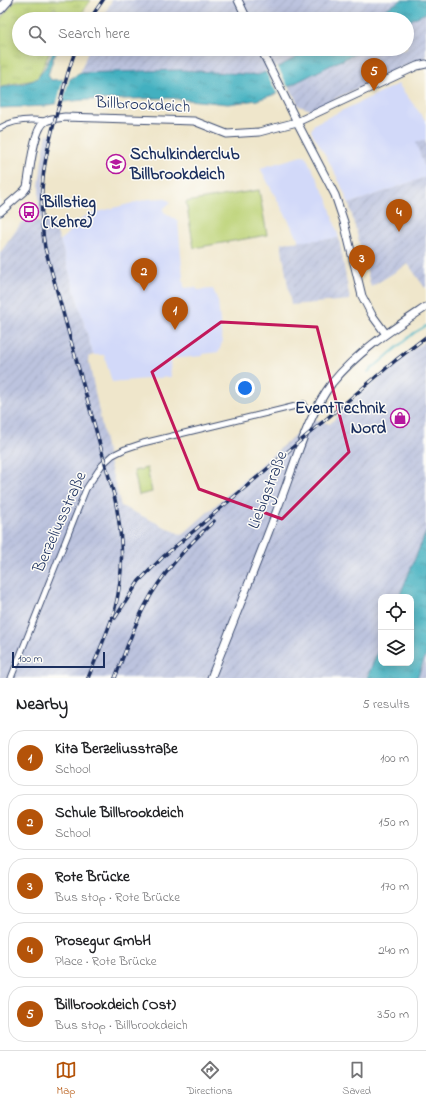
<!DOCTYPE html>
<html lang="en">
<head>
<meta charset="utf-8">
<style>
	body { margin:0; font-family:"Indie Flower",sans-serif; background:#f6f6f6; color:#202124 }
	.controls { position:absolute; right:12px; bottom:12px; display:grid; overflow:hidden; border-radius:8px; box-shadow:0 2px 10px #0003 }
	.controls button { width:36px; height:36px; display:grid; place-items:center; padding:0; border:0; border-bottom:1px solid #e0e0e0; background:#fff; color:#202124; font:20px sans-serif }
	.scale { position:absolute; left:12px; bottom:10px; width:93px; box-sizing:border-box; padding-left:4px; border:2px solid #1b2f5e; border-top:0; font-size:11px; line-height:14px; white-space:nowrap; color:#1b2f5e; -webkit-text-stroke:3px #fdfcf7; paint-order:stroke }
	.you { position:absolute; left:245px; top:388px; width:14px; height:14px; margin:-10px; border:3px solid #fff; border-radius:50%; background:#1a73e8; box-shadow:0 0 0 6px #1a73e833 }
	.badge { display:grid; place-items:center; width:26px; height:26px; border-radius:50%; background:#b45309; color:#fff; font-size:13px; font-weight:700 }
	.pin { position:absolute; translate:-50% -33px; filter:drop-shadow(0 1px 2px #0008) }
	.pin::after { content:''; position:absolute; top:21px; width:14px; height:12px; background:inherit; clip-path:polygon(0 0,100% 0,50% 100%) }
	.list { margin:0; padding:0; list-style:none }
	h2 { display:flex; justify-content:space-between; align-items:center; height:52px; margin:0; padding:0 16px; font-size:17px }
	h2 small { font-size:13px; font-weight:400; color:#757577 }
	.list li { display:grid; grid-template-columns:26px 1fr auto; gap:12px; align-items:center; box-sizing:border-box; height:56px; margin:0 8px 8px; padding:0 8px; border:1px solid #e0e0e0; border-radius:16px }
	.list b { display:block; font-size:15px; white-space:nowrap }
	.list p { margin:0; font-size:13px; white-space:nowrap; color:#757577 }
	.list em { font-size:13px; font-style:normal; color:#757577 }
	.icon { flex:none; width:22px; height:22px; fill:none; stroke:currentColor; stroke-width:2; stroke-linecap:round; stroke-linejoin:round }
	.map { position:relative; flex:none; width:426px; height:678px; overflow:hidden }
	.search { position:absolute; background:#fff; box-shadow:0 2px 10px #0003; left:12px; right:12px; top:12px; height:44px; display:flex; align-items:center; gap:10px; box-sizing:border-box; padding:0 14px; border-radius:22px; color:#757577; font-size:15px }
	.sheet { height:372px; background:#fff }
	nav { display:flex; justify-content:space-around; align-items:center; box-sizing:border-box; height:56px; border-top:1px solid #e0e0e0; background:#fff; font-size:11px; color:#757577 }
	nav a { display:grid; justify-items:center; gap:2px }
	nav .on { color:#b45309 }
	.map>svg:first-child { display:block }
	.built { fill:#d2d9f9 }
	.industrial { fill:url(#industrial-furrows) }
	.railway { fill:#bcc3de }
	.grass { fill:url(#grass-tufts); stroke:#6c816b }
	.pitch { fill:#bdd378; stroke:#6c816b }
	.water { fill:url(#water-ripples); stroke:#2f708f }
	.pier { fill:#efe6cb }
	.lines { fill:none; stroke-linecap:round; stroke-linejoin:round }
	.stream { stroke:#43b0c0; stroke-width:2 }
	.street-casing { stroke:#3b4a6e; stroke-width:7 }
	.secondary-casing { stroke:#3b4a6e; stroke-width:9 }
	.highway-casing { stroke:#3b4a6e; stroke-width:11 }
	.street { stroke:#fff; stroke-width:5 }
	.secondary { stroke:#fff; stroke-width:7 }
	.highway { stroke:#fff; stroke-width:9 }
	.rail-casing { stroke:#1b2f5e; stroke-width:3.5 }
	.rail { stroke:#fdfcf7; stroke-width:2; stroke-dasharray:6; stroke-linecap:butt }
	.marked { fill:none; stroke:#c2185b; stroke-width:3; stroke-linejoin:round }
	.labels { text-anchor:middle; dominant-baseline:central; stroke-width:3; stroke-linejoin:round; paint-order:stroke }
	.street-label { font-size:17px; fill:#1b2f5e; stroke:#fdfcf7 }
	.poi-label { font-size:17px; font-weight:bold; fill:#1b2f5e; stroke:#fdfcf7; text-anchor:start }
</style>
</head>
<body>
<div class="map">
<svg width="426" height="678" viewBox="0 0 426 678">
	<defs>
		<pattern id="industrial-furrows" width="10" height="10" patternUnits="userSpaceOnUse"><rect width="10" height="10" fill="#bcc3de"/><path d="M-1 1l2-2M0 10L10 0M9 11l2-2" fill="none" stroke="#a1a8c1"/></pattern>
		<pattern id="grass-tufts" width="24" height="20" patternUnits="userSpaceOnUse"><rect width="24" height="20" fill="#bdd378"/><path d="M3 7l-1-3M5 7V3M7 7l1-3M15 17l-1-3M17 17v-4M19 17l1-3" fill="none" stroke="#a2b56a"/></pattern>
		<pattern id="water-ripples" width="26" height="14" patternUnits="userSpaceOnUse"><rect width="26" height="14" fill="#43b0c0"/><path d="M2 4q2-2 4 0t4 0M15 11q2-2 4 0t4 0" fill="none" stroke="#37909f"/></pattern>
	</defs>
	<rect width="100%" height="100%" fill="#fdfcf7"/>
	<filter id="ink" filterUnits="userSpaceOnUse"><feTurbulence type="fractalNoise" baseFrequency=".025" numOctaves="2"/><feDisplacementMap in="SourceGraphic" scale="8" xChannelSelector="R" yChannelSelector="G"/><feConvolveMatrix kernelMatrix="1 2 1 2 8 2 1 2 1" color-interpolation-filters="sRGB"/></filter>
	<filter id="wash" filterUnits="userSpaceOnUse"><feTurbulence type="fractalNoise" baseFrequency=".012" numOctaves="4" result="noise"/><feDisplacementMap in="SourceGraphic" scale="16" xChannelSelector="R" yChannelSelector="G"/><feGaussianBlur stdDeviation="0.9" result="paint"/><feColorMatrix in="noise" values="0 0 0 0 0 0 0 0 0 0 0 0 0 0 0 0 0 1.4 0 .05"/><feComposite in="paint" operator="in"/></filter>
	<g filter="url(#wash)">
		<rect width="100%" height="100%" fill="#efe6cb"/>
		<path class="built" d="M398,84L426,121V140L417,143L426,172V177L349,204L340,183L326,156L311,131L314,124Z
			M305,155L327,198L339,238L300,242L260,168Z
			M164,198L171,202L163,209L164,212L178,221L184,288L195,287L198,290L213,289L218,301L222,342L219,352L203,354V356L170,359L171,377L112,382L104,355H93L60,241L83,217L98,212L148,199Z"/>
		<path class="industrial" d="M112,0H402L367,19H102Z
			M426,13V58L413,62L311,110L299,106L289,86L341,60L342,61L364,49H407V25L412,19Z
			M89,49H312L278,67L258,75L180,70L80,73Z
			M426,140V172L416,143Z
			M426,177V287L425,288L408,264L371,287L349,204Z
			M52,220L60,241L93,355L88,357L110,466L121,506L182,535L313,419L330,424L338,415L358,395L410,352L426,340V532L399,597H381V643L367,678H0V253L22,222Z
			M339,238L350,300L291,305L281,243Z
			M426,655V678H417Z"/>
		<path class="railway" d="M47,134L53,135L44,179V218H39V186L42,160Z"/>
		<path class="grass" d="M16,0H91L78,19H61L55,8L52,10L53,11L46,19H19V49H51L39,76L35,80L10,84L0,88V19Z"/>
		<path class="pitch" d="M259,190L267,235L194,248L186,202Z
			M147,468L152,492L139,495L134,471Z"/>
		<path class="water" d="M402,0H426V13L412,19L407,25V19H367Z
			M54,49H58L53,59L48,75L51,80L70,79L80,73L180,70L258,75L278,67L312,49H364L346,58L342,61L341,60L289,86L276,94L257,100L228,104L168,98L84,100L63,102L45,106L0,108V88C11,84 23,85 34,80C42,77 50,57 54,49Z
			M426,532V655L417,678H367L381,643V663H411V597H399Z"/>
		<path class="pier" d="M277,66L289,89L278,95L265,70Z
			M64,77H70L62,104L56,106Z"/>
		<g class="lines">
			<path class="stream" d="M50,17L52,19
				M368,372L414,333L426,326"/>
		</g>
	</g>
	<g filter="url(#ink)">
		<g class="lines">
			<g class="street-casing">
				<path id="street" d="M0,128C13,120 30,119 45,121
					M11,678L86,489L102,465L113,455L125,449L143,443L304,404"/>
			</g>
			<g class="secondary-casing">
				<path id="secondary" d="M238,0L247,19
					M261,49L297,122L335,195L344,222L362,296L372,315L386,334
					M0,212L24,191L27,187C30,173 33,127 46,121C51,118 59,118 65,117L194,121L227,134L259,132L297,122L417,66L426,64
					M211,678C235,617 260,556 283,494C297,457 308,415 332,383C358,351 393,329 426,307"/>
			</g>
			<g class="highway-casing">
				<path id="highway" d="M0,9L8,0"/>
			</g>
			<use href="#street" class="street"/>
			<use href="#secondary" class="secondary"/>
			<use href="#highway" class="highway"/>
			<g class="rail-casing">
				<path id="rail" d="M90,19L103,0
					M76,49C70,65 65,82 61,99C45,152 36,192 45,248L114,495C123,535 125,572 114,612C107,634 97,656 88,678
					M115,618L139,581L164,556L396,360L426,337
					M115,678C125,653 133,627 146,604C163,572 188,545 214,521"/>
			</g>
			<use href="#rail" class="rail"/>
		</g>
	</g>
	<path class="marked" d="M221,322L317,327L349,452L282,519L199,489L152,372Z"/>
	<defs>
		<g id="school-ring" transform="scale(1)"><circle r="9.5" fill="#fdfcf7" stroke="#b5179e" stroke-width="1.5"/><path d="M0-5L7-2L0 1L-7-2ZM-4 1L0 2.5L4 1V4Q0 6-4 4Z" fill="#b5179e"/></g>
		<g id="bus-ring" transform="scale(1)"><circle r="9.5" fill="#fdfcf7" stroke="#b5179e" stroke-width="1.5"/><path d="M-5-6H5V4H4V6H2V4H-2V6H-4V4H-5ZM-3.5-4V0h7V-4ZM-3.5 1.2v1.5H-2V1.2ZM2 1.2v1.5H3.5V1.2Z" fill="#b5179e"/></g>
		<g id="shop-ring" transform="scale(1)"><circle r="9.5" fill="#fdfcf7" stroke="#b5179e" stroke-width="1.5"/><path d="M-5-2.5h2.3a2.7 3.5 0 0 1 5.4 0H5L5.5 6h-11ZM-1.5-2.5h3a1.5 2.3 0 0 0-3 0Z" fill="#b5179e"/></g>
	</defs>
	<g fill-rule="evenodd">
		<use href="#school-ring" x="116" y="164"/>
		<use href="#bus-ring" x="29" y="212"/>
		<use href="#shop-ring" x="400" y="418"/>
	</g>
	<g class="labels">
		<g class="street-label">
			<text transform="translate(143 105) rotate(3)">Billbrookdeich</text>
			<text transform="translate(268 490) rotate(-69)">Liebigstraße</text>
			<text transform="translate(60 522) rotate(-66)">Berzeliusstraße</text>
		</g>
		<g class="poi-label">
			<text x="130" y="154">Schulkinderclub<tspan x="130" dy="20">Billbrookdeich</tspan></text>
			<text x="43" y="202">Billstieg<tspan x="43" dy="20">(Kehre)</tspan></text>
			<text x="386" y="408" text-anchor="end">EventTechnik<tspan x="386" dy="20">Nord</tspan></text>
		</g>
	</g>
</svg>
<div class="controls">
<button><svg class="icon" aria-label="locate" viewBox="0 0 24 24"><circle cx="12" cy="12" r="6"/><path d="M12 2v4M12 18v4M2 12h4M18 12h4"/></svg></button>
<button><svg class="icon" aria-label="layers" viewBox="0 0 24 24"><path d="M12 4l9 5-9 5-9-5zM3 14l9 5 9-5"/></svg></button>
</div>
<div class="scale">100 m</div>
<div class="you"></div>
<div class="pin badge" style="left:175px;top:330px">1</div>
<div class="pin badge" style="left:144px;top:291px">2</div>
<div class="pin badge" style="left:362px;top:278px">3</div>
<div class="pin badge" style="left:399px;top:232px">4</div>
<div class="pin badge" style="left:374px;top:91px">5</div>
<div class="search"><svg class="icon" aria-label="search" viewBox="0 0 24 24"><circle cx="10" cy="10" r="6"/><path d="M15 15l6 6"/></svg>Search here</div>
</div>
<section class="sheet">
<h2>Nearby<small>5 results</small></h2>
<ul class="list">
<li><span class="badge">1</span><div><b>Kita Berzeliusstraße</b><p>School</p></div><em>100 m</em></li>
<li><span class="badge">2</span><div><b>Schule Billbrookdeich</b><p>School</p></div><em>150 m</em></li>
<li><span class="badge">3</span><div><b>Rote Brücke</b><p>Bus stop · Rote Brücke</p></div><em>170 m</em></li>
<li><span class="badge">4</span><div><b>Prosegur GmbH</b><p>Place · Rote Brücke</p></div><em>240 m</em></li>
<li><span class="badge">5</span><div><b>Billbrookdeich (Ost)</b><p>Bus stop · Billbrookdeich</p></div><em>350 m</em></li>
</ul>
</section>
<nav>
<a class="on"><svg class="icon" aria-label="map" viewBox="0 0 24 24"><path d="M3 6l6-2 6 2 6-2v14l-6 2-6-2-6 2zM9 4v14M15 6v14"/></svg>Map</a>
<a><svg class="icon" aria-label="directions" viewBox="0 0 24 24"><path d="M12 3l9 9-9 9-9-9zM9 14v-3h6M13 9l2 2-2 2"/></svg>Directions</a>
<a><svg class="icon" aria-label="saved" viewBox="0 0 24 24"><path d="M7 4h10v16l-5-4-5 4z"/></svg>Saved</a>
</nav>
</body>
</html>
